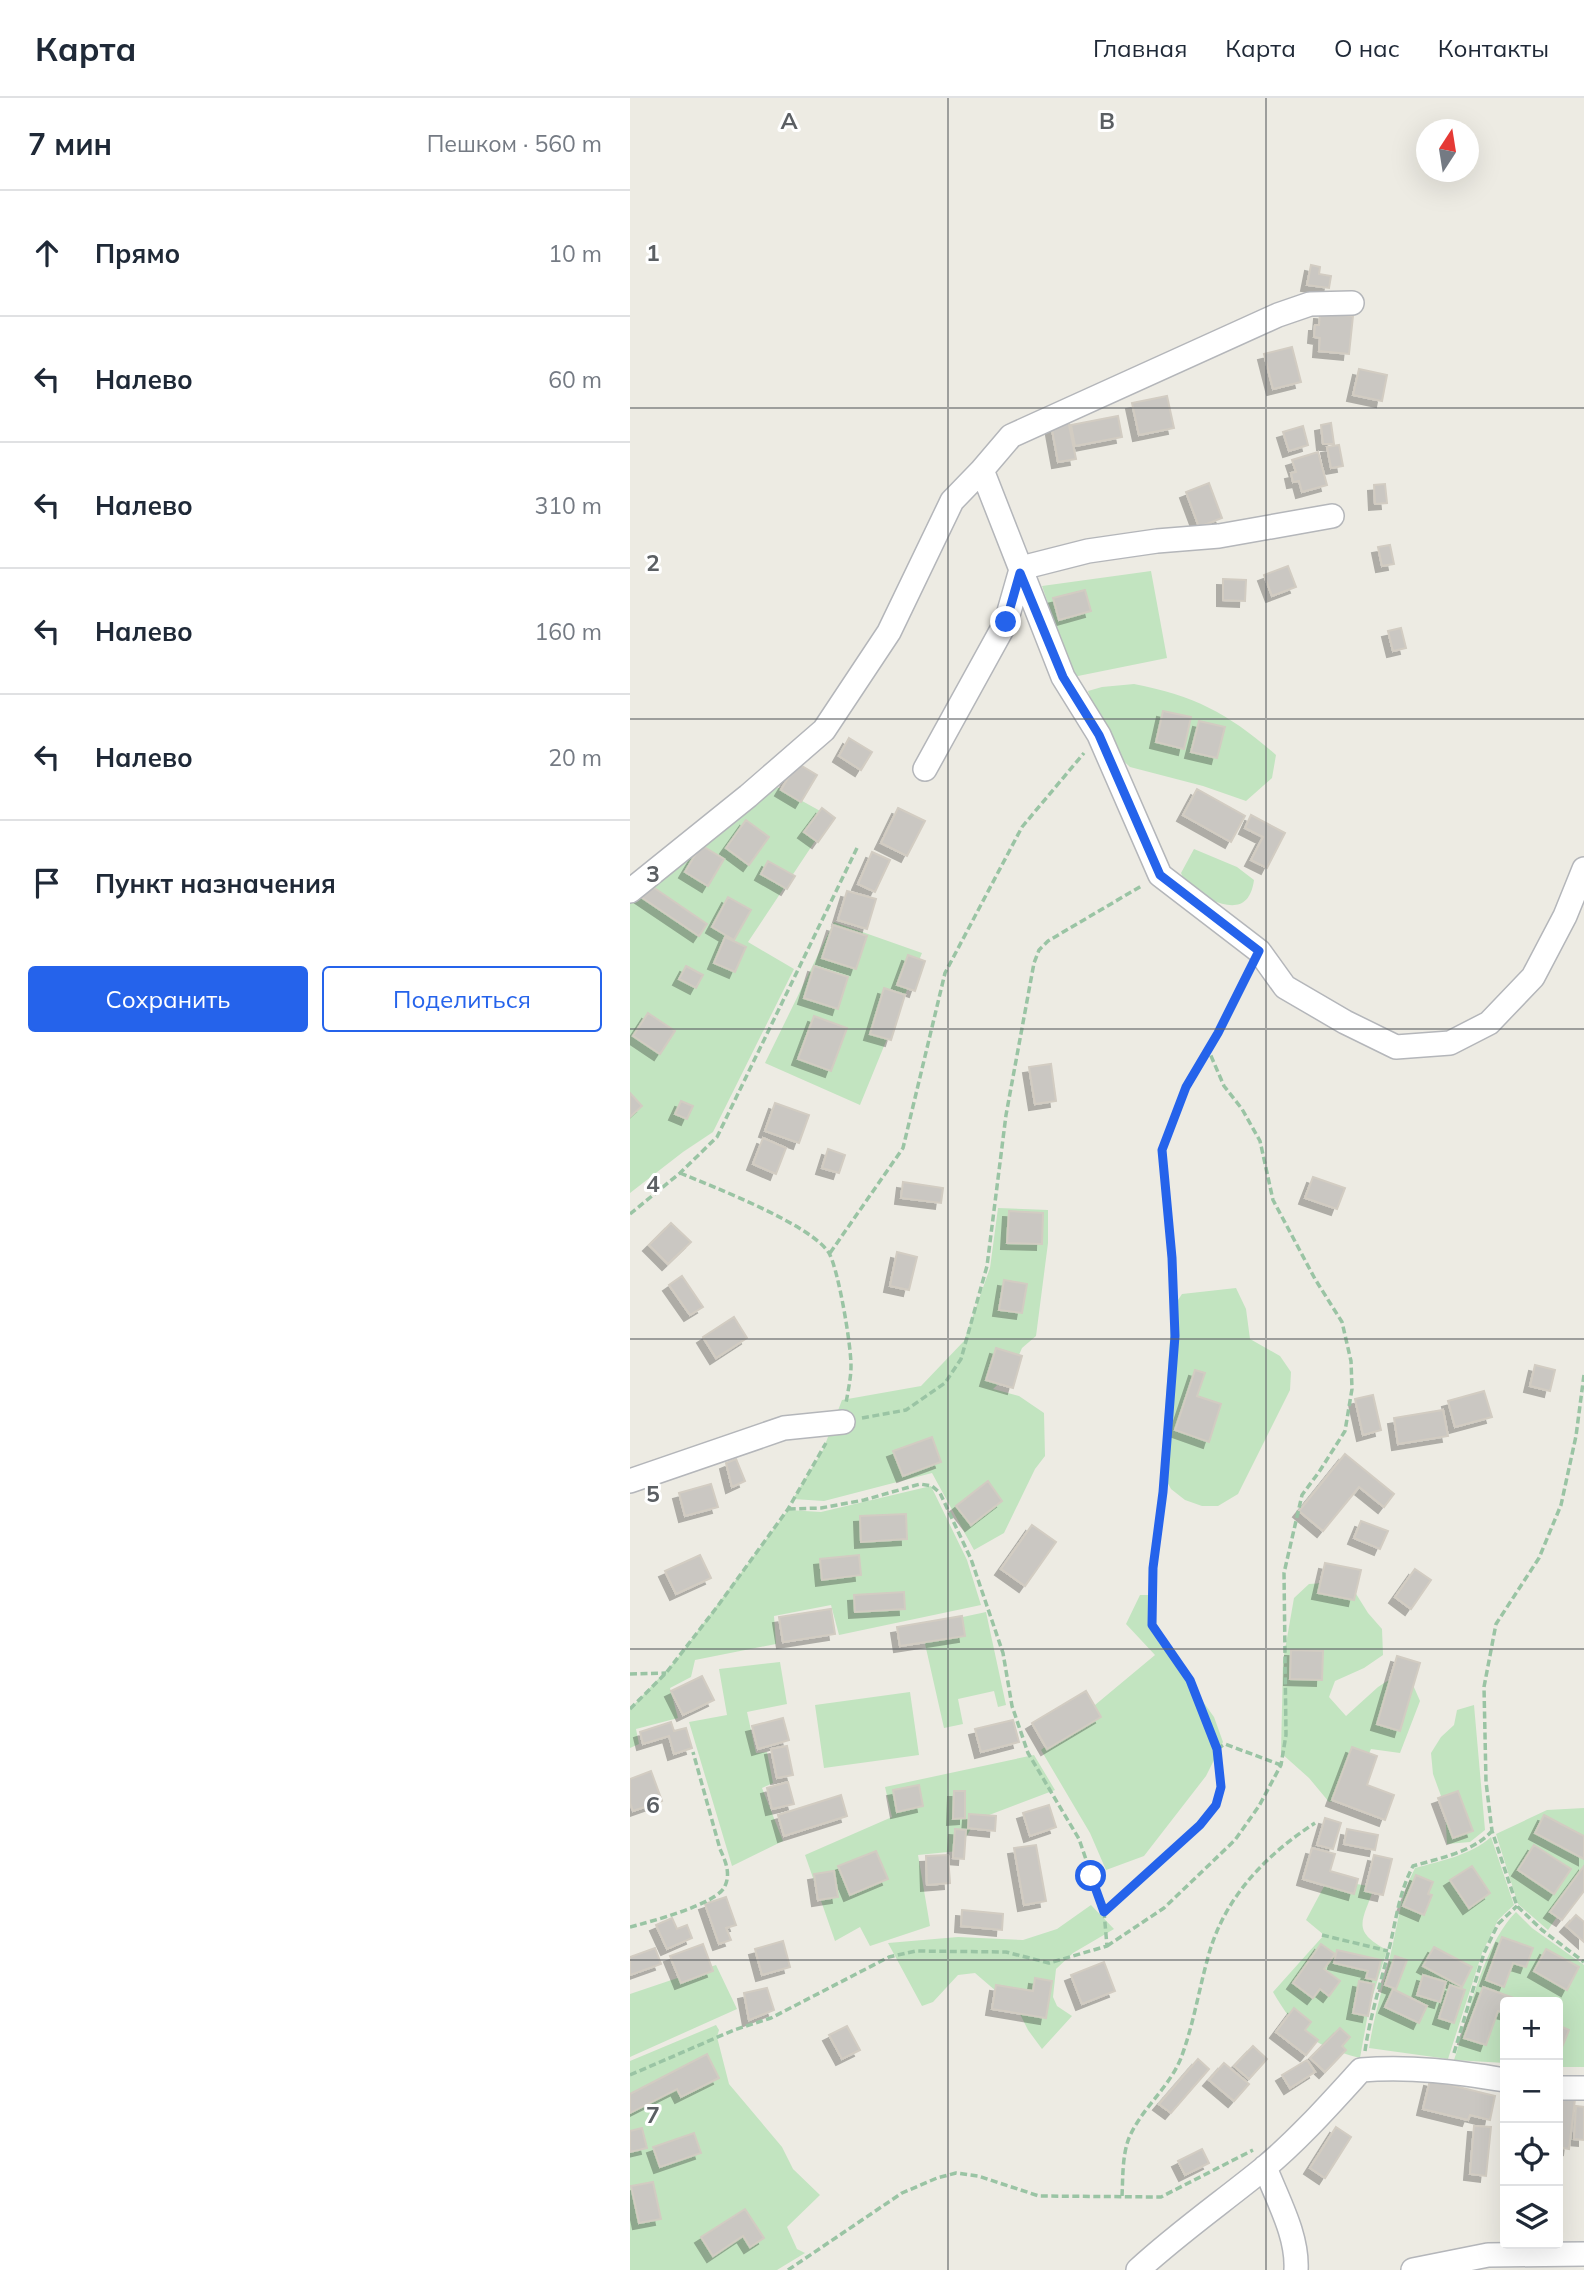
<!DOCTYPE html>
<html lang="ru">
<head>
<meta charset="utf-8">
<style>
	body { margin:0; font-family:Mulish,sans-serif; background:#f2f2f3; color:#1f2937 }
	.controls { position:absolute; right:21px; bottom:21px; display:grid; overflow:hidden; border-radius:7px; box-shadow:0 7px 28px #0002 }
	.controls button { width:63px; height:63px; display:grid; place-items:center; padding:0; border:0; border-bottom:2px solid #e0e1e3; background:#fff; color:#1f2937; font:35px sans-serif }
	.compass { position:absolute; left:786px; top:21px; width:63px; height:63px; border-radius:50%; background:#fff; box-shadow:0 7px 28px #0002; rotate:12deg }
	.stop { position:absolute; width:21px; height:21px; margin:-16px; border:5px solid #2563eb; border-radius:50%; background:#fff }
	.stop.end { background:#2563eb; border-color:#fff; box-shadow:0 2px 7px #0008 }
	.list { margin:0; padding:0; list-style:none }
	h2 { display:flex; justify-content:space-between; align-items:center; height:91px; margin:0; padding:0 28px; font-size:30px }
	h2 small { font-size:23px; font-weight:400; color:#747a83 }
	.list li { display:grid; grid-template-columns:46px 1fr auto; gap:21px; align-items:center; box-sizing:border-box; height:126px; padding:0 28px; border-top:2px solid #e0e1e3 }
	.list b { display:block; font-size:26px; white-space:nowrap }
	.list em { font-size:23px; font-style:normal; color:#747a83 }
	.actions { display:flex; gap:14px; padding:21px 28px }
	.actions a { flex:1; padding:16px 0; border:2px solid #2563eb; border-radius:7px; text-align:center; font-size:24px; color:#2563eb }
	.actions .main { background:#2563eb; color:#fff }
	.icon { flex:none; width:38px; height:38px; fill:none; stroke:currentColor; stroke-width:2; stroke-linecap:round; stroke-linejoin:round }
	.map { position:relative; flex:none; width:954px; height:2172px; overflow:hidden }
	header { display:flex; align-items:center; gap:42px; box-sizing:border-box; height:98px; padding:0 35px; background:#fff; border-bottom:2px solid #e0e1e3 }
	header strong { font-size:33px }
	nav { display:flex; gap:38px; margin-inline-start:auto; font-size:24px }
	main { display:flex }
	aside { flex:1; background:#fff }
	.map>svg:first-child { display:block }
	.green { fill:#c2e4c0 }
	.building { fill:#cac7c2; stroke:#d2ccc2; stroke-width:2; filter:url(#shadow) }
	.lines { fill:none; stroke-linecap:round; stroke-linejoin:round }
	.minor-casing { stroke:#b4b6ba; stroke-width:26 }
	.path { stroke:#9ac4a4; stroke-width:3.5; stroke-dasharray:7 3.5; stroke-linecap:butt }
	.minor { stroke:#fff; stroke-width:23 }
	.route { stroke:#2563eb; stroke-width:9 }
	.grid { fill:none; stroke:#5b5f63; stroke-width:2; stroke-opacity:0.55 }
	.grid-label { font-size:23px; text-anchor:middle; font-weight:bold; fill:#5b5f63; stroke:#fff; stroke-width:6; stroke-linejoin:round; paint-order:stroke }
</style>
</head>
<body>
<header>
<strong>Карта</strong>
<nav><a>Главная</a><a>Карта</a><a>О нас</a><a>Контакты</a></nav>
</header>
<main>
<aside>
<h2>7 мин<small>Пешком · 560 m</small></h2>
<ul class="list">
<li><svg class="icon" aria-label="ahead" viewBox="0 0 24 24"><path d="M12 20V5M6 11l6-6 6 6"/></svg><div><b>Прямо</b></div><em>10 m</em></li>
<li><svg class="icon" aria-label="left" viewBox="0 0 24 24"><path d="M17 20v-9H6M10 6l-5 5 5 5"/></svg><div><b>Налево</b></div><em>60 m</em></li>
<li><svg class="icon" aria-label="left" viewBox="0 0 24 24"><path d="M17 20v-9H6M10 6l-5 5 5 5"/></svg><div><b>Налево</b></div><em>310 m</em></li>
<li><svg class="icon" aria-label="left" viewBox="0 0 24 24"><path d="M17 20v-9H6M10 6l-5 5 5 5"/></svg><div><b>Налево</b></div><em>160 m</em></li>
<li><svg class="icon" aria-label="left" viewBox="0 0 24 24"><path d="M17 20v-9H6M10 6l-5 5 5 5"/></svg><div><b>Налево</b></div><em>20 m</em></li>
<li><svg class="icon" aria-label="arrive" viewBox="0 0 24 24"><path d="M6 21V4h12l-3 4 3 4H6"/></svg><div><b>Пункт назначения</b></div></li>
</ul>
<div class="actions"><a class="main">Сохранить</a><a>Поделиться</a></div>
</aside>
<div class="map">
<svg width="954" height="2172" viewBox="0 0 954 2172">
	<defs>
		<filter id="shadow"><feDropShadow dx="-6" dy="6" stdDeviation="0" flood-color="#0004"/></filter>
	</defs>
	<rect width="100%" height="100%" fill="#edebe3"/>
	<path class="green" d="M521,473L537,560L443,579L412,488Z
		M504,586C566,598 599,616 646,657L642,680L616,703L573,688L500,669L487,657L471,629L458,593L472,589Z
		M138,684L201,719L118,844L164,871L83,1034L53,1054L0,1095V797Z
		M564,751L607,769L624,782C618,824 585,803 559,793L551,775Z
		M204,824L292,855L230,1007L135,965Z
		M368,1110L418,1112V1145L406,1238L392,1250L382,1273L363,1291L389,1298L414,1315L415,1358L405,1371L374,1435L344,1452L302,1375L194,1403L163,1401L193,1352L212,1302L291,1288L334,1243L360,1170Z
		M606,1190L616,1211L620,1241L650,1258L661,1274L660,1292L608,1396L588,1408H572L555,1402L541,1391L531,1373L542,1211L552,1196Z
		M301,1388L337,1462L351,1507L209,1537L201,1507L144,1518L146,1546L65,1562L61,1579L40,1590L48,1620L6,1631L9,1646L0,1650V1611L47,1561L158,1412L191,1414Z
		M710,1484L723,1491L738,1515L752,1531L753,1557L734,1570L705,1583L699,1599L716,1618L748,1589L776,1571L790,1603L770,1655L741,1651L720,1699L699,1704L679,1680L651,1655L653,1563L664,1500L679,1486Z
		M510,1497H519L518,1527L584,1619L593,1644L576,1678L514,1758L476,1772L460,1735L411,1652L525,1557L496,1526Z
		M356,1514L376,1607L368,1609L364,1593L328,1601L333,1626L314,1630L291,1528Z
		M150,1564L157,1606L117,1614L126,1655L137,1654L143,1685L132,1690L153,1743L102,1768L59,1624L97,1617L89,1571Z
		M280,1594L289,1657L194,1670L185,1607Z
		M844,1607L855,1732L840,1744L817,1746L815,1709L803,1676L801,1655L811,1639L824,1627L827,1612Z
		M404,1657L425,1692L346,1722L328,1753L288,1757L300,1828L240,1848L230,1829L205,1843L175,1757L262,1719L255,1689Z
		M954,1710V1779L918,1832L888,1806L866,1736L917,1712Z
		M861,1739L884,1807L868,1822L852,1855L818,1961L739,1950C744,1917 754,1887 761,1854C768,1825 771,1796 785,1770C811,1763 841,1757 861,1739Z
		M698,1781L744,1789C734,1822 719,1832 757,1852L739,1910L730,1960C683,1948 667,1935 643,1894L694,1837L676,1822Z
		M461,1807L484,1831L443,1855L426,1871L423,1899L427,1908L442,1918L412,1951L398,1932L388,1912L345,1875L328,1877L303,1904L292,1908L258,1845L328,1839L393,1842L427,1831Z
		M886,1814L902,1830L954,1867V1969H928V1904H875V1965L824,1962C839,1917 853,1847 886,1814Z
		M86,1867L107,1911L0,1959V1896Z
		M86,1927L89,1932L87,1939L99,1986L152,2049L163,2071L190,2097L157,2129L167,2151L175,2155L147,2172H0V1963Z"/>
	<path class="building" d="M681,167L690,169L689,176L701,178L699,190L677,187Z
		M690,215L723,218L719,256L689,253L690,240L684,239L685,227H689Z
		M662,249L671,284L643,291L634,256Z
		M729,271L757,277L752,303L723,297Z
		M537,298L544,330L509,337L502,305Z
		M488,318L492,339L445,348L441,327Z
		M438,322L446,361L428,364L421,326Z
		M701,325L704,346H693L691,327Z
		M673,328L678,347L659,353L653,334Z
		M709,347L713,368L701,370L697,349Z
		M688,354L697,387L672,394L669,383L663,384L661,375L666,374L662,362Z
		M579,385L592,420L569,429L556,394Z
		M755,386L757,405L745,406L744,387Z
		M760,447L764,466L752,468L748,449Z
		M658,468L666,489L642,498L634,477Z
		M593,481L616,482L615,503L593,502Z
		M455,492L461,513L429,522L423,500Z
		M771,530L776,550L763,553L758,533Z
		M533,613L561,619L554,651L526,644Z
		M569,623L595,629L587,660L561,654Z
		M219,640L242,654L231,672L209,658Z
		M167,665L187,677L171,704L151,692Z
		M567,691L615,718L601,744L553,717Z
		M192,710L205,720L188,744L174,734Z
		M268,710L295,723L277,758L251,745Z
		M621,717L655,735L637,770L621,762L633,739L615,730Z
		M116,722L139,739L119,767L96,750Z
		M71,747L94,761L78,788L55,774Z
		M242,754L260,762L245,794L228,786Z
		M138,763L165,778L157,791L131,776Z
		M20,787L77,826L69,838L11,799Z
		M217,793L246,801L237,831L208,822Z
		M98,799L121,812L104,842L82,829Z
		M203,827L237,838L226,871L192,860Z
		M95,839L116,849L105,874L84,865Z
		M278,857L295,863L285,893L267,887Z
		M56,868L73,877L66,890L49,881Z
		M184,868L218,879L208,911L174,900Z
		M254,890L275,897L261,942L240,936Z
		M18,915L45,933L30,956L3,938Z
		M184,918L217,930L201,973L168,961Z
		M421,966L426,1003L405,1006L399,969Z
		M0,995L12,1008L0,1019Z
		M51,1003L63,1008L57,1021L45,1016Z
		M145,1005L179,1017L169,1045L135,1033Z
		M133,1040L156,1050L146,1076L123,1066Z
		M198,1051L215,1057L209,1075L192,1070Z
		M683,1079L715,1090L707,1111L675,1100Z
		M273,1084L313,1090L311,1105L271,1100Z
		M379,1113L413,1115L412,1146L377,1145Z
		M41,1125L61,1144L38,1166L19,1147Z
		M267,1154L287,1159L279,1192L260,1188Z
		M52,1178L73,1209L60,1217L39,1187Z
		M374,1182L397,1186L392,1215L369,1212Z
		M104,1219L117,1240L86,1260L73,1239Z
		M366,1250L392,1258L383,1290L356,1282Z
		M905,1267L925,1272L920,1293L900,1288Z
		M565,1272L575,1275L567,1298L591,1306L579,1344L545,1332Z
		M854,1293L862,1319L825,1329L818,1303Z
		M743,1297L751,1332L733,1337L725,1301Z
		M813,1312L818,1338L768,1346L764,1320Z
		M302,1339L311,1364L273,1378L263,1353Z
		M715,1356L764,1396L754,1409L729,1389L693,1433L669,1413Z
		M106,1361L115,1383L102,1389L96,1365Z
		M358,1383L372,1403L341,1427L326,1408Z
		M81,1386L88,1409L55,1418L49,1395Z
		M276,1416L277,1441L231,1444L230,1418Z
		M731,1423L758,1433L750,1451L724,1440Z
		M402,1427L426,1444L395,1488L371,1471Z
		M70,1457L81,1480L46,1496L35,1473Z
		M229,1457L231,1477L192,1482L190,1461Z
		M695,1465L731,1472L724,1502L688,1495Z
		M785,1471L801,1482L781,1511L765,1499Z
		M274,1494L275,1511L225,1514L224,1497Z
		M201,1511L205,1536L153,1544L149,1519Z
		M332,1518L335,1538L270,1548L267,1529Z
		M661,1552L693,1553L692,1582L660,1581Z
		M767,1558L790,1565L770,1633L747,1626Z
		M72,1578L84,1602L53,1617L41,1593Z
		M456,1593L471,1619L417,1651L402,1625Z
		M153,1620L159,1642L128,1651L122,1628Z
		M383,1622L389,1644L351,1654L345,1631Z
		M41,1624L44,1633L56,1630L62,1650L44,1656L39,1638L13,1646L10,1634Z
		M157,1648L163,1677L147,1680L141,1651Z
		M722,1649L747,1658L737,1687L764,1697L755,1722L702,1702Z
		M21,1673L32,1703L3,1713L0,1705V1681Z
		M158,1684L164,1706L142,1711L137,1690Z
		M289,1687L293,1708L267,1714L263,1692Z
		M324,1693H335V1720L323,1721Z
		M828,1693L843,1733L823,1740L808,1700Z
		M211,1697L217,1718L154,1738L148,1717Z
		M419,1707L426,1729L400,1738L393,1715Z
		M339,1716L366,1718L365,1733L338,1730Z
		M914,1717L954,1738V1761L905,1735Z
		M695,1720L711,1725L703,1751L687,1747Z
		M325,1731L336,1732L334,1761L323,1760Z
		M717,1731L748,1737L745,1752L714,1746Z
		M406,1747L416,1803L394,1807L384,1750Z
		M904,1747L941,1771L924,1796L888,1772Z
		M682,1750L705,1756L700,1773L728,1781L724,1796L673,1781Z
		M246,1753L258,1781L220,1797L208,1768Z
		M318,1757L320,1785L297,1787L296,1758Z
		M744,1757L762,1761L753,1797L735,1793Z
		M842,1768L860,1795L839,1810L820,1782Z
		M954,1768V1793L932,1822L920,1814Z
		M204,1773L208,1799L188,1802L184,1776Z
		M786,1777L803,1784L798,1796L802,1797L794,1817L773,1808Z
		M96,1799L106,1827L96,1830L101,1842L89,1846L75,1806Z
		M332,1812L373,1816L372,1832L331,1828Z
		M946,1817L954,1824V1844L936,1828Z
		M42,1820L47,1831L57,1827L62,1840L37,1851L26,1827Z
		M872,1839L903,1850L896,1869L883,1865L874,1889L856,1882Z
		M153,1843L160,1869L132,1877L125,1851Z
		M73,1846L83,1873L51,1885L40,1858Z
		M691,1846L705,1856L694,1871L710,1883L699,1898L690,1891L683,1900L663,1885Z
		M804,1849L842,1869L832,1889L793,1868Z
		M25,1850L31,1866L0,1877V1859Z
		M916,1851L949,1869L937,1892L904,1873Z
		M707,1852L751,1862L746,1882L736,1880L738,1873L704,1865Z
		M765,1858L777,1862L766,1891L755,1887Z
		M474,1864L485,1893L452,1906L441,1877Z
		M793,1877L816,1884L810,1904L787,1897Z
		M405,1880L422,1883L416,1920L362,1911L366,1887L403,1893Z
		M729,1883L744,1886L738,1918L723,1915Z
		M820,1887L835,1892L824,1925L809,1920Z
		M853,1889L895,1904H875V1915L868,1913L856,1947L834,1940Z
		M137,1890L144,1912L119,1922L114,1895Z
		M763,1891L797,1908L789,1925L755,1909Z
		M664,1910L681,1924L675,1932L688,1942L676,1957L646,1934Z
		M928,1927L939,1932L928,1959Z
		M217,1928L230,1952L212,1961L199,1937Z
		M710,1930L720,1939L712,1948L716,1952L695,1974L680,1960Z
		M623,1948L637,1961L619,1981L604,1968Z
		M77,1956L89,1980L51,1999L47,1991L0,2015V1996Z
		M568,1961L579,1971L541,2015L529,2006Z
		M677,1962L685,1974L660,1990L652,1977Z
		M594,1965L619,1986L604,2003L579,1982Z
		M800,1982L865,1998L860,2022L840,2017L838,2022L793,2011Z
		M931,1999L945,2001L939,2051L928,2049Z
		M946,2008L954,2009V2042L944,2041Z
		M844,2028L861,2029L856,2078L840,2076Z
		M706,2029L721,2039L695,2080L680,2070Z
		M12,2030L17,2050L0,2054V2033Z
		M64,2035L71,2055L30,2069L23,2049Z
		M572,2051L579,2065L555,2077L548,2063Z
		M23,2084L31,2121L9,2125L1,2088Z
		M115,2111L134,2140L120,2149L113,2138L83,2158L71,2139Z"/>
	<g class="lines">
		<g class="minor-casing">
			<path id="minor" d="M352,372L381,338L648,217L680,206L722,205
				M295,671L376,524L390,475L399,468L458,453L527,443L589,438L702,418
				M0,793L118,698L194,632L259,534L322,403L352,372L433,579L469,637L530,777L629,853L655,889L715,924L766,949L820,945L859,925L903,879L935,818L954,771
				M0,1383L154,1330L213,1324
				M928,1990H954
				M635,2069C647,2101 668,2137 666,2172
				M508,2172C547,2136 591,2105 633,2071C669,2041 700,2006 731,1972C781,1968 827,1974 875,1982
				M783,2172L858,2157L954,2156"/>
		</g>
		<path class="path" d="M50,1075C81,1088 186,1128 200,1157C209,1176 221,1246 221,1268C221,1280 218,1293 216,1305
			M0,1116L50,1075L87,1039L227,750
			M200,1155L273,1050L315,875L392,729L454,655
			M954,1277L946,1338L931,1407L909,1460L866,1526L854,1589L856,1684L862,1733L887,1808L912,1832L954,1864
			M232,1320L276,1312L315,1285L331,1261L357,1168L376,1017L404,865L409,852L418,843L513,787
			M0,1576L36,1575
			M0,1611L36,1575L87,1509L158,1411L196,1345
			M587,1651L595,1646L651,1667
			M474,1814L570,1727L586,1707L591,1689L587,1651L560,1582L522,1527L523,1470L533,1394L545,1238L542,1160L532,1052L556,989L588,935L618,873
			M0,1829C19,1824 88,1806 95,1788C101,1775 95,1762 90,1751L63,1654
			M692,1837L758,1853
			M477,1848L534,1810L605,1742L629,1708L651,1667L656,1637L654,1475L672,1397L689,1374L715,1333L722,1291L721,1263L712,1224L685,1181L643,1102L630,1043L612,1011L594,988L578,951
			M735,1953C740,1918 751,1885 759,1851C766,1823 769,1794 783,1768C810,1760 843,1754 862,1733
			M824,1955L854,1855L868,1826L887,1808
			M0,1977L104,1932L141,1920L259,1859L286,1853L376,1854L419,1865L477,1848L474,1814L449,1741L398,1655L382,1608L373,1555L341,1461L310,1395L302,1388L290,1386L234,1402L191,1410L158,1411
			M492,2098C493,2080 492,2058 499,2040C511,2011 539,1990 551,1960C563,1928 568,1896 577,1863C592,1802 634,1758 685,1725
			M158,2172L272,2095L307,2080L326,2075L348,2078L409,2098L531,2099L623,2052"/>
		<use href="#minor" class="minor"/>
	</g>
	<g class="lines">
		<path class="route" d="M376,524L390,475L433,579L469,637L530,777L629,853L588,935L556,989L532,1052L542,1160L545,1238L533,1394L523,1470L522,1527L560,1582L587,1651L591,1689L586,1707L570,1727L474,1814L461,1778"/>
	</g>
	<path class="grid" d="M318,0V2172M636,0V2172M0,310H954M0,621H954M0,931H954M0,1241H954M0,1551H954M0,1862H954"/>
	<g class="grid-label">
		<text x="159" y="31">A</text>
		<text x="477" y="31">B</text>
		<text x="23" y="163">1</text>
		<text x="23" y="473">2</text>
		<text x="23" y="784">3</text>
		<text x="23" y="1094">4</text>
		<text x="23" y="1404">5</text>
		<text x="23" y="1715">6</text>
		<text x="23" y="2025">7</text>
	</g>
</svg>
<div class="controls">
<button>+</button>
<button>−</button>
<button><svg class="icon" aria-label="locate" viewBox="0 0 24 24"><circle cx="12" cy="12" r="6"/><path d="M12 2v4M12 18v4M2 12h4M18 12h4"/></svg></button>
<button><svg class="icon" aria-label="layers" viewBox="0 0 24 24"><path d="M12 4l9 5-9 5-9-5zM3 14l9 5 9-5"/></svg></button>
</div>
<svg class="compass" viewBox="-18 -18 36 36"><path d="M0-13l5 13h-10z" fill="#e53935"/><path d="M0 13l5-13h-10z" fill="#747a83"/></svg>
<div class="stop" style="left:461px;top:1778px"></div>
<div class="stop end" style="left:376px;top:524px"></div>
</div>
</main>
</body>
</html>
